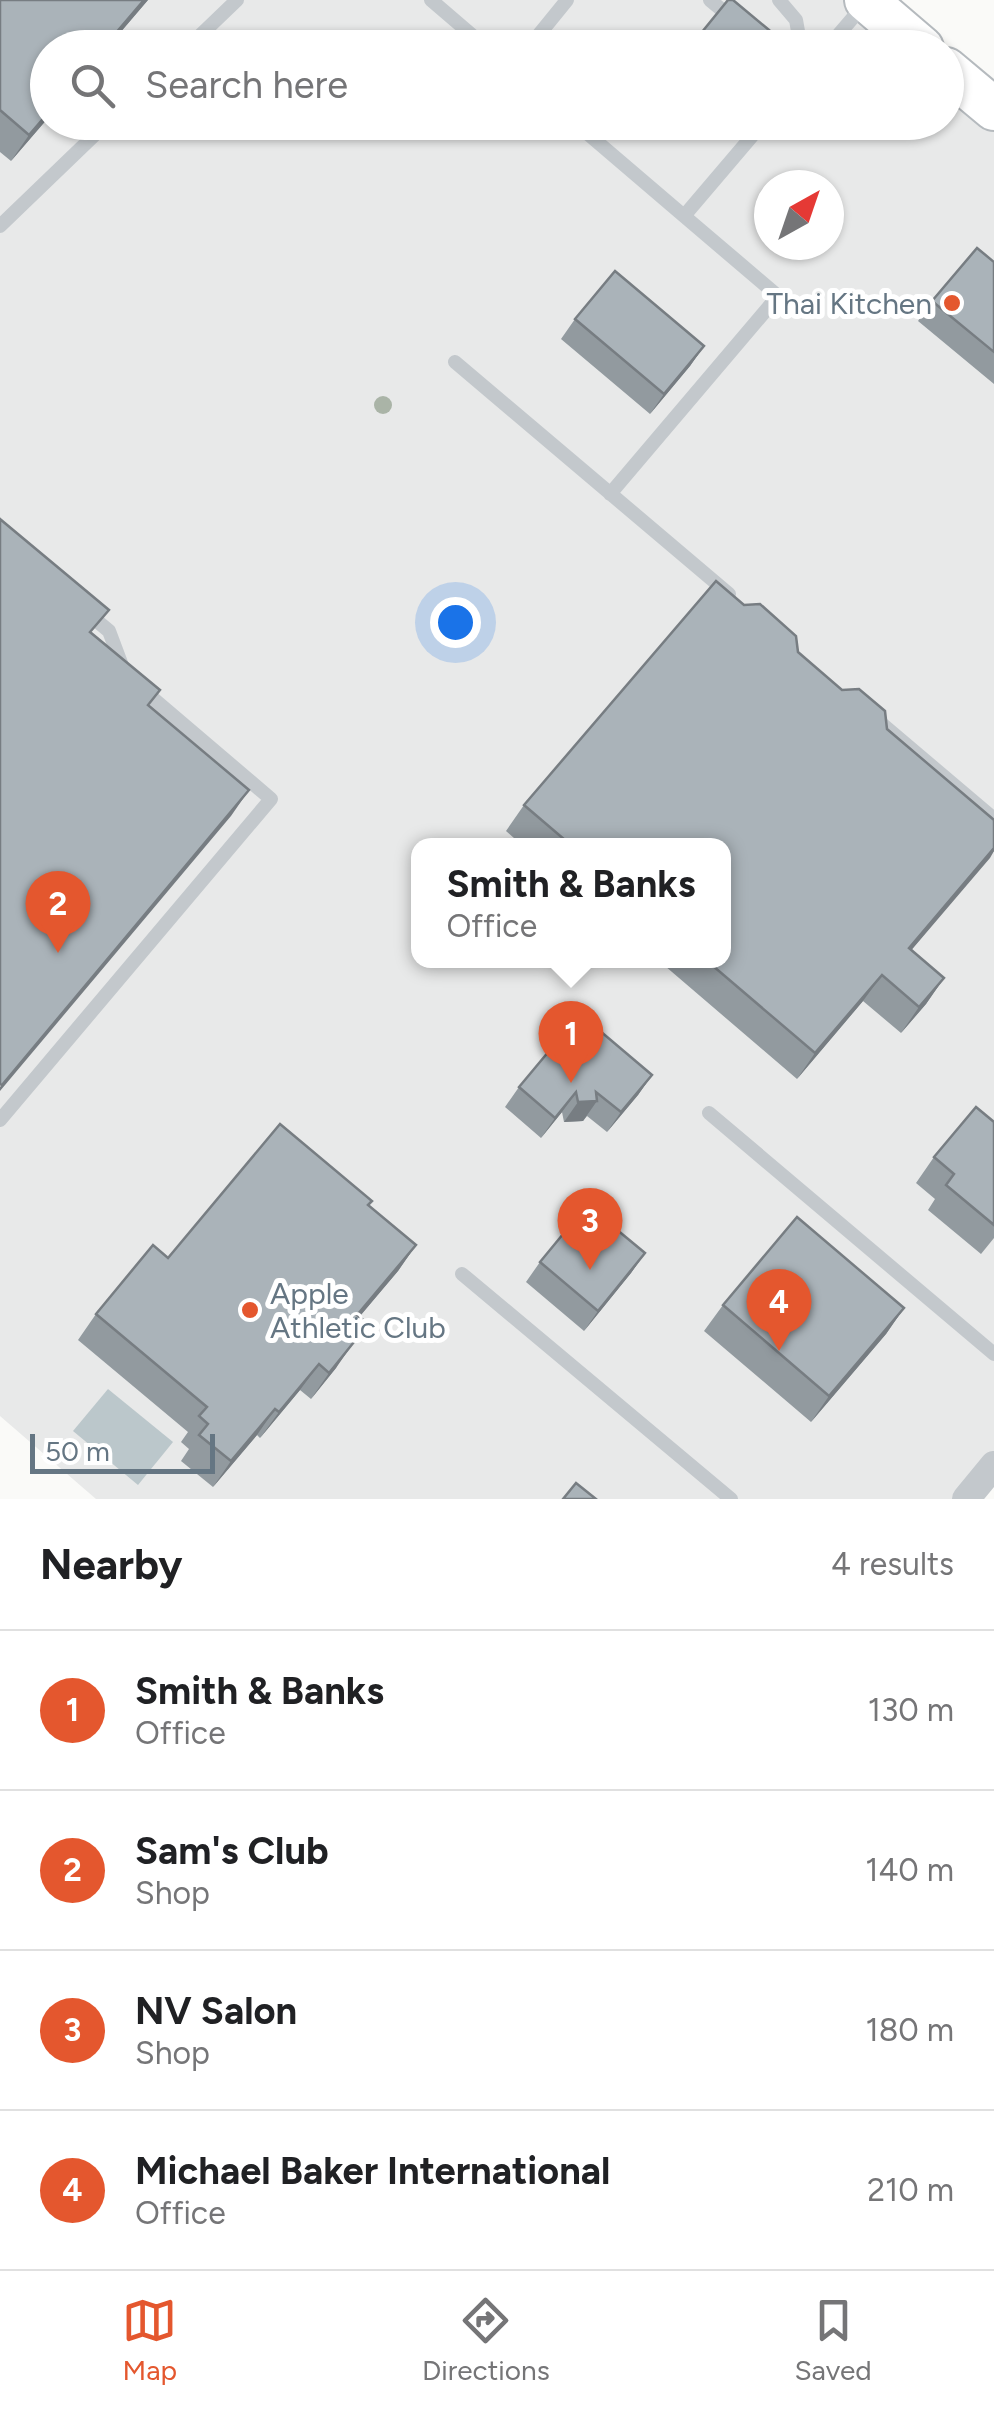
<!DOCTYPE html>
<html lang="en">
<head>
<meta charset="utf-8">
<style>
	body { margin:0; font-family:Figtree,sans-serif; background:#f2f2f2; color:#202124 }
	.compass { position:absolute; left:754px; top:170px; width:90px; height:90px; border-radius:50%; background:#fff; box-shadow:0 2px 8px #0004; rotate:40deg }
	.scale { position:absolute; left:30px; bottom:25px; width:185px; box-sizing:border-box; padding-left:10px; border:5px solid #657683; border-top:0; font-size:28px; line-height:35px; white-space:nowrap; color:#657683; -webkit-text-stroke:8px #fff; paint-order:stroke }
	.you { position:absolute; left:455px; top:622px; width:35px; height:35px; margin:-25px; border:8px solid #fff; border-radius:50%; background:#1a73e8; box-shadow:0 0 0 15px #1a73e833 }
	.badge { display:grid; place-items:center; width:65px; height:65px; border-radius:50%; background:#e4572e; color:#fff; font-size:32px; font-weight:700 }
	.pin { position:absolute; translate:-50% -82px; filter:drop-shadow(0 2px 5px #0008) }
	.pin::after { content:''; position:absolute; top:52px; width:35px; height:30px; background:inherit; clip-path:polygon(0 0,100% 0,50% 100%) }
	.popup { position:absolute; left:411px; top:838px; width:320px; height:130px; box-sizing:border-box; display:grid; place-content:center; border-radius:20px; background:#fff; filter:drop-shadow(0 2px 8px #0005); font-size:32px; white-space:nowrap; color:#757577 }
	.popup b { font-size:38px; color:#202124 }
	.popup::after { content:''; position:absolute; left:50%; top:100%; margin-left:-20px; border:20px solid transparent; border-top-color:#fff }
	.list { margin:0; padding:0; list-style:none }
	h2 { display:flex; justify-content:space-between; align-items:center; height:130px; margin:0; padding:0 40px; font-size:42px }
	h2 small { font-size:32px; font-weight:400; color:#757577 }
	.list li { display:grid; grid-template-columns:65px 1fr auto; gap:30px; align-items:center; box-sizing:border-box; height:160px; padding:0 40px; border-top:2px solid #e0e0e0 }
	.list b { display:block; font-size:38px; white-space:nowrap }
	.list p { margin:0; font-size:32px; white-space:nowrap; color:#757577 }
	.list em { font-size:32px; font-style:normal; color:#757577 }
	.icon { flex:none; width:55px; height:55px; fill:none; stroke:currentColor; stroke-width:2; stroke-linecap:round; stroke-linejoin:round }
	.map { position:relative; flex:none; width:994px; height:1499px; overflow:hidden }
	.search { position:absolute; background:#fff; box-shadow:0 2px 8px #0004; left:30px; right:30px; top:30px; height:110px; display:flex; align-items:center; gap:25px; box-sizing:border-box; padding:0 35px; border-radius:55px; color:#757577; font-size:38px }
	.sheet { height:770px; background:#fff }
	nav { display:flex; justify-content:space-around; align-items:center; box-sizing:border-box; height:140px; border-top:2px solid #e0e0e0; background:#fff; font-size:28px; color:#757577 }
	nav a { display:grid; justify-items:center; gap:5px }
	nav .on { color:#e4572e }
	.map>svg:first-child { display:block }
	.built { fill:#e8e9e9; fill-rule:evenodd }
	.water { fill:#bbc7cb }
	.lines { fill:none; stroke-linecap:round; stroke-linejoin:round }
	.primary-casing { stroke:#b5babe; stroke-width:46 }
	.lane { stroke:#c3c8cc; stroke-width:14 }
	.street { stroke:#c3c8cc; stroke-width:28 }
	.primary { stroke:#fff; stroke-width:42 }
	.tree { fill:#aab4a7 }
	.wall { fill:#929a9f }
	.shaded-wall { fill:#777d82 }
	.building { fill:#aab3b9; stroke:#777d82; stroke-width:2.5 }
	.poi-dot { fill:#e4572e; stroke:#fff; stroke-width:4 }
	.labels { text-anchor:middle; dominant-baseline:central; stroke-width:10; stroke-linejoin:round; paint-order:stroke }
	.poi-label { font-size:30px; fill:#657683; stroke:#fff; text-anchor:end }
</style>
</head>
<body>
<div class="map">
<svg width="994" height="1499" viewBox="0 0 994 1499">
	<rect width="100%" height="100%" fill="#fafaf8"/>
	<path class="built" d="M0,0H866L922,47L48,48V122H946L947,69L994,109V1465L965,1499H96L0,1416ZM769,185H829V245H769ZM418,846H724V960H418Z"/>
	<path class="water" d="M108,1389L173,1442L138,1485L73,1431Z"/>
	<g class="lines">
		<g class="primary-casing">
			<path id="primary" d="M866,0L922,48
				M946,69L994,109"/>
		</g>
		<path class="lane" d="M431,0L487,48
			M710,0L733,19
			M779,0L796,20L801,48
			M187,48L237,0
			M528,48L567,0
			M827,48L863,6
			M574,122L684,216L764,122
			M657,122C674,137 692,135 709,122
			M0,226L108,122
			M455,362L729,594
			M610,494L778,296L684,216
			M85,611L109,631L124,671
			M875,718L994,819
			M709,1113L994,1354
			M0,1120L271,799L142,689
			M462,1274L731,1499"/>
		<path class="street" d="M966,1499L994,1465"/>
		<use href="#primary" class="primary"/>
	</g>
	<circle class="tree" cx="383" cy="405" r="9"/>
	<path class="wall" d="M0,0H148L107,48H48V118L11,161L0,152Z
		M994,262V384L918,321L932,301Z
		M575,319L704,346L690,366L650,414L561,339Z
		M798,652L994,820V851L911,950L944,978L926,1004L901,1033L863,1001L797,1079L658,960H724V846H523L506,831L524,805Z
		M652,1075L638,1095L607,1132L587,1116L583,1121L564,1122L562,1112L541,1138L505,1107L519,1087Z
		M994,1122V1238L981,1254L928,1210L935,1199L916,1183L934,1157Z
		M368,1205L416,1245L398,1271L359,1317L336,1368L311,1399L300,1390L260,1438L257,1435L213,1487L181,1461L189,1449L181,1442L188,1432L78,1340L96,1314L168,1258Z
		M645,1253L631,1273L584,1331L526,1282L540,1262Z
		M723,1305L904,1308L886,1334L811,1422L704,1331Z"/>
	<path class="shaded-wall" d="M144,0H148L107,48H103Z
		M48,113V118L11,161L29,135Z
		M704,346L690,366L650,414L664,394Z
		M249,790L231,816L0,1091V1087Z
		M994,848V851L990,858L891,974L909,948Z
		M882,975L863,1001L797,1079L815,1053Z
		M944,978L926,1004L901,1033L919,1007Z
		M652,1075L638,1095L607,1132L621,1112Z
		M576,1092L562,1112L541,1138L555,1118Z
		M597,1101L583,1121L564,1122L578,1102Z
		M416,1245L398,1271L339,1341L357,1315Z
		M645,1253L631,1273L584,1331L598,1311Z
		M904,1308L886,1334L811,1422L829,1396Z
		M354,1342L336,1368L311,1399L329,1373Z
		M319,1364L300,1390L260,1438L279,1412Z
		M275,1409L257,1435L213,1487L231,1461Z"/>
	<path class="building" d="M0,0H144L103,48H48V113L29,135L0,110Z
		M728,0H733L769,30L754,48H689Z
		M977,248L994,262V352L932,301Z
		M615,271L704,346L664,394L575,319Z
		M0,519L109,610L90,632L160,690L148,705L249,790L2,1085L0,1084Z
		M716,581L744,605L760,604L796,636L798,652L842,690L859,689L885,711L887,729L994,820V848L909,948L944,978L919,1007L882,975L815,1053L706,960H724V846H572L524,805Z
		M580,1014L652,1075L621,1112L596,1092L597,1101L578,1102L576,1092L555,1118L519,1087Z
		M976,1107L994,1122V1225L946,1185L954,1174L934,1157Z
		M280,1124L372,1201L368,1205L416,1245L357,1315L362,1319L347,1336L354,1342L329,1373L319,1364L279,1412L275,1409L231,1461L199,1435L208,1424L199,1416L207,1407L96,1314L153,1245L168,1258Z
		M587,1205L645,1253L598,1311L540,1262Z
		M797,1217L904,1308L829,1396L723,1305Z
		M576,1483L596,1499H563Z"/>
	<g class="poi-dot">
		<circle cx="952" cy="303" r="10"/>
		<circle cx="250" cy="1310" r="10"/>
	</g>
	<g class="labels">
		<g class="poi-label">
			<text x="932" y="303">Thai Kitchen</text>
			<text x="270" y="1293" text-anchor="start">Apple<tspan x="270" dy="34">Athletic Club</tspan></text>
		</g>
	</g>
</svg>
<svg class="compass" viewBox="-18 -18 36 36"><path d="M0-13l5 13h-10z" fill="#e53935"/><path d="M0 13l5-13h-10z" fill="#757577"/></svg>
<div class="scale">50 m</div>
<div class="you"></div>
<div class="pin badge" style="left:571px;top:1083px">1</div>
<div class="popup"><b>Smith &amp; Banks</b>Office</div>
<div class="pin badge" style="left:58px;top:953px">2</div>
<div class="pin badge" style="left:590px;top:1270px">3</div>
<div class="pin badge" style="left:779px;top:1351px">4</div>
<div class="search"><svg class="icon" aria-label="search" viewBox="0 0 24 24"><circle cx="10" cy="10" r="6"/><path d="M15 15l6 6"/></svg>Search here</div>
</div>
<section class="sheet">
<h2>Nearby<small>4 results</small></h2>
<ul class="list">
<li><span class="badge">1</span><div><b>Smith &amp; Banks</b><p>Office</p></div><em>130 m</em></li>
<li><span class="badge">2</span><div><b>Sam's Club</b><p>Shop</p></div><em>140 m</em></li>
<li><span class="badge">3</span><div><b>NV Salon</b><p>Shop</p></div><em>180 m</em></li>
<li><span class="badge">4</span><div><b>Michael Baker International</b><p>Office</p></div><em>210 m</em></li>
</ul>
</section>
<nav>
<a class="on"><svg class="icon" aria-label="map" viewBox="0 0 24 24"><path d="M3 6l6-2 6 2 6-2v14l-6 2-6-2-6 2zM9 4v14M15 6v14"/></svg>Map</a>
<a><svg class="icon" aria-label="directions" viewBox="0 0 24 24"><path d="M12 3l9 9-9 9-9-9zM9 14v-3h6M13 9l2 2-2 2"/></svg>Directions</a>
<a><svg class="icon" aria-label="saved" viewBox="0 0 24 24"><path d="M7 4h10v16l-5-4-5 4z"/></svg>Saved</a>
</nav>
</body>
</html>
